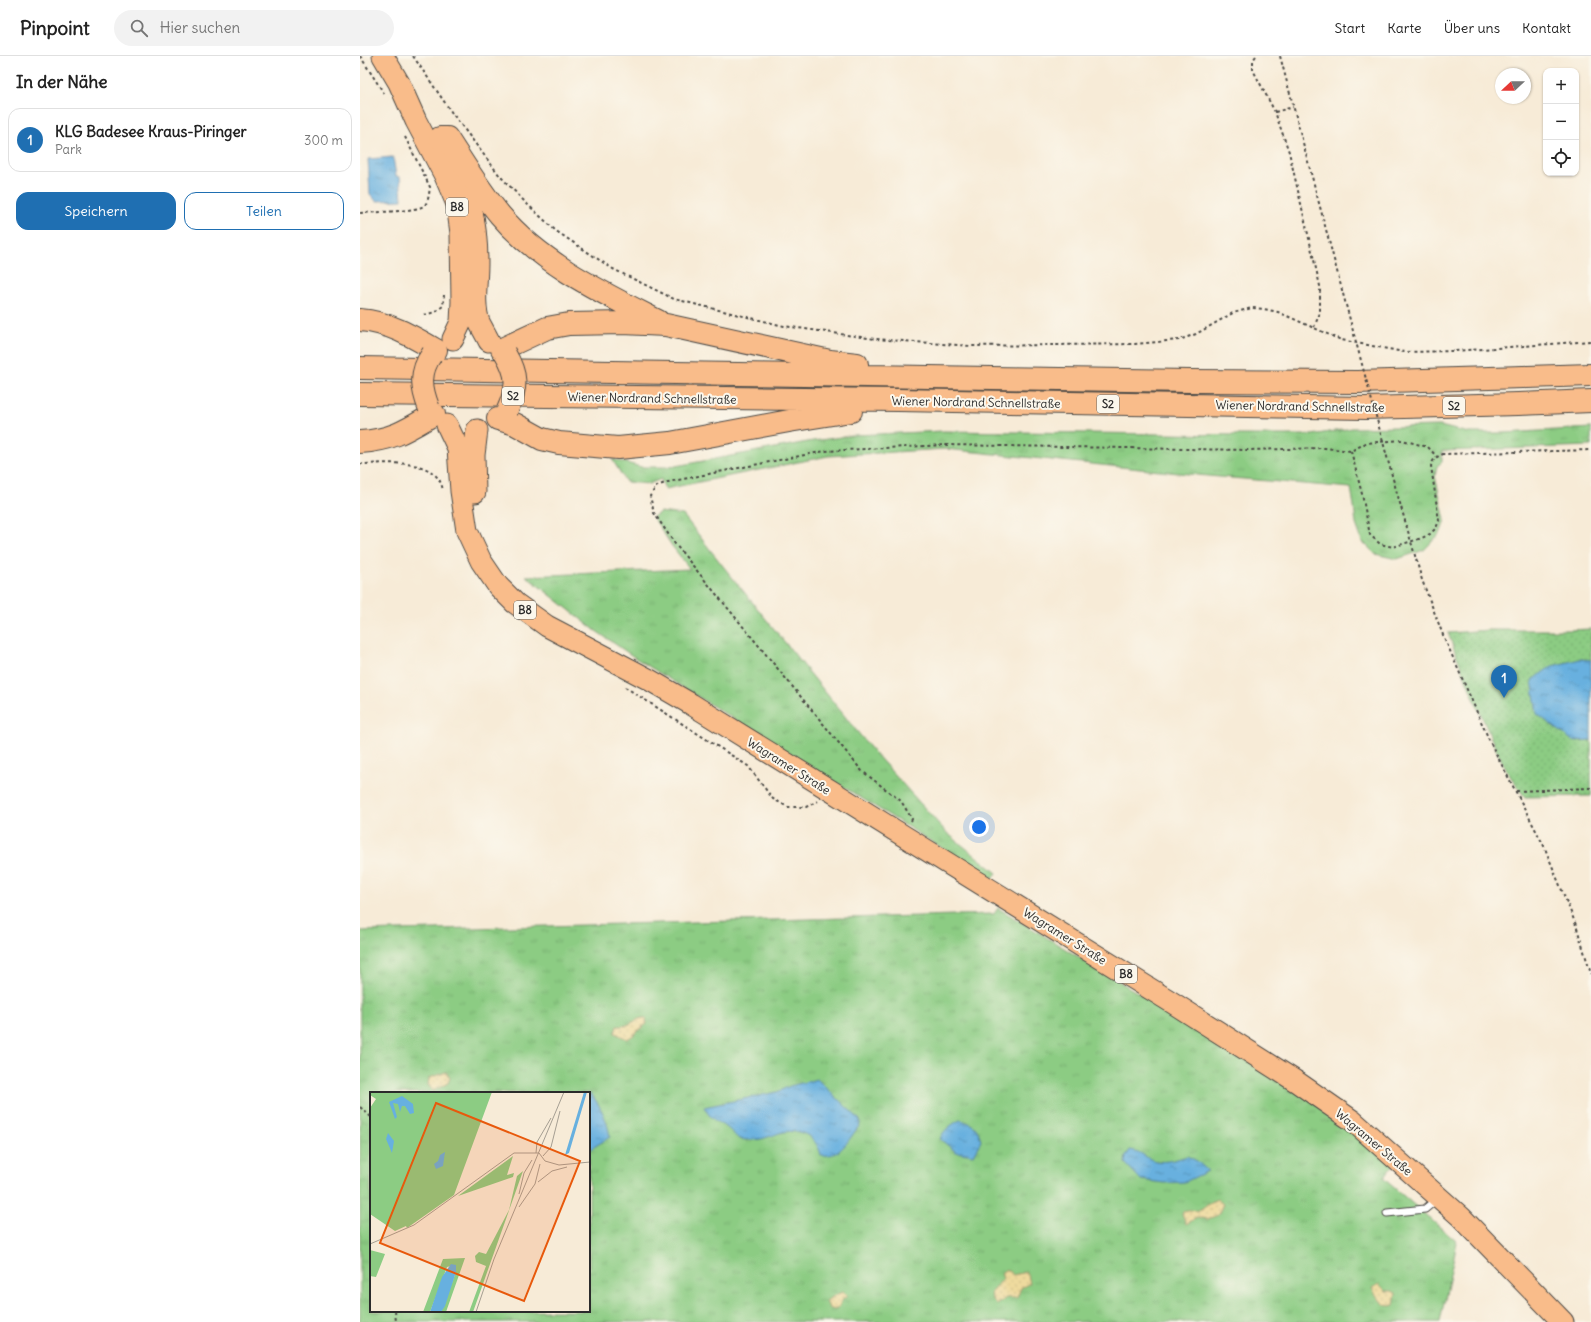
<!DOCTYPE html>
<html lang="de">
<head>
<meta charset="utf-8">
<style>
	body { margin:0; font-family:Delius,sans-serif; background:#f2f2f2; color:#222 }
	.controls { position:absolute; right:12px; top:12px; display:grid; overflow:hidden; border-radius:8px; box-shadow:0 1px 3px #0004 }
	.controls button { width:36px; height:36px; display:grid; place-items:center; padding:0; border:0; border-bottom:1px solid #e0e0e0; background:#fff; color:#222; font:20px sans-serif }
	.compass { position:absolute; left:1135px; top:12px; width:36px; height:36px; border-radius:50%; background:#fff; box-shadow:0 1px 3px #0004; rotate:248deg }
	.you { position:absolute; left:619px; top:771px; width:14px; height:14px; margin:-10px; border:3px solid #fff; border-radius:50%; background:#1a73e8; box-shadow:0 0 0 6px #1a73e833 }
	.badge { display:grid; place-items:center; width:26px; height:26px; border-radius:50%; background:#1f6fb2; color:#fff; font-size:13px; font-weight:700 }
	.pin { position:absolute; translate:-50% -33px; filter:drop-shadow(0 1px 2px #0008) }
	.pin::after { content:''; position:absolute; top:21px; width:14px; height:12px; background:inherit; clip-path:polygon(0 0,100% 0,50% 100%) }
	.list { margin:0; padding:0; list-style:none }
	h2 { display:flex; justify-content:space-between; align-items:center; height:52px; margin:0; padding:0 16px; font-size:17px }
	h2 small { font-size:13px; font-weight:400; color:#767676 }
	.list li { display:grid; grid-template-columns:26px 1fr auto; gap:12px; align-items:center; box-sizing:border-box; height:64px; margin:0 8px 8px; padding:0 8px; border:1px solid #e0e0e0; border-radius:12px }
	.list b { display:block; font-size:15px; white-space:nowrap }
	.list p { margin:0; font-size:13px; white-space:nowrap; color:#767676 }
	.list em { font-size:13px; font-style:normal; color:#767676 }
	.actions { display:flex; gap:8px; padding:12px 16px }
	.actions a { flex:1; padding:9px 0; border:1px solid #1f6fb2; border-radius:12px; text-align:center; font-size:14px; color:#1f6fb2 }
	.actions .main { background:#1f6fb2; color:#fff }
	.icon { flex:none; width:22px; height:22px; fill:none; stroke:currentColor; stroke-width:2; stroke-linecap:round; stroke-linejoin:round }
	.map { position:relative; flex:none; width:1231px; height:1266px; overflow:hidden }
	header { display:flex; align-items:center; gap:24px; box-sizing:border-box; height:56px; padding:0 20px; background:#fff; border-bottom:1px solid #e0e0e0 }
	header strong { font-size:19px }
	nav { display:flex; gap:22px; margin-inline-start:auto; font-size:14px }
	.search { width:280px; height:36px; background:#f2f2f2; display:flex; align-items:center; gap:10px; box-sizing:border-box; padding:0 14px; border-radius:22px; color:#767676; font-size:15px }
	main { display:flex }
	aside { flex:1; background:#fff }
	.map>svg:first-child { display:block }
	.grass { fill:url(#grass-tufts); stroke:#5c7c57; fill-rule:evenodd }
	.sand { fill:url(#sand-dots); stroke:#8c8264 }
	.garden { fill:url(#garden-dots); stroke:#5c7c57 }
	.water { fill:url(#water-ripples); stroke:#496e85 }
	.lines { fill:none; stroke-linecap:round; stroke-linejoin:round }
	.lane-casing { stroke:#4a4845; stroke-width:9 }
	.primary-casing { stroke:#4a4845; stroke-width:23 }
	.highway-casing { stroke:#4a4845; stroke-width:24 }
	.path { stroke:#4a4845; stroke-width:2; stroke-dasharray:3 3; stroke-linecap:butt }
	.lane { stroke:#fff; stroke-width:7 }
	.primary { stroke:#f9bc8a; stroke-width:21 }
	.highway { stroke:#f9bc8a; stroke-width:22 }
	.primary-bridge-casing { stroke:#4a4845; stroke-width:23; stroke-linecap:butt }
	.path-bridge { stroke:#4a4845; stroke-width:2; stroke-dasharray:3 3; stroke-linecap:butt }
	.primary-bridge { stroke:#f9bc8a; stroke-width:21 }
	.labels { text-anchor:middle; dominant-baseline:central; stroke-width:4; stroke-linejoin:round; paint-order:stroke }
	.shield { fill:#fbf7ec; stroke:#696865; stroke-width:1 }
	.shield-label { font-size:11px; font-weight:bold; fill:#2b2b2b }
	.street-label { font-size:12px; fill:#2b2b2b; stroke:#fbf7ec }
	.inset-road { fill:none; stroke:#a59e92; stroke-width:1 }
	.view { fill:#e8590c; fill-opacity:0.15; stroke:#e8590c; stroke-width:2 }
	.inset-edge { fill:none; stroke:#2b2b2b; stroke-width:2 }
</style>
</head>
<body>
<header>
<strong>Pinpoint</strong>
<div class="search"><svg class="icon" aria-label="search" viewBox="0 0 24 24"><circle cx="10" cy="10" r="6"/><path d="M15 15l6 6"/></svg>Hier suchen</div>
<nav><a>Start</a><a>Karte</a><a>Über uns</a><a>Kontakt</a></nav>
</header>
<main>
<aside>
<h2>In der Nähe<small></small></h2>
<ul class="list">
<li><span class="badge">1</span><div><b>KLG Badesee Kraus-Piringer</b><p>Park</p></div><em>300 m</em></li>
</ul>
<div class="actions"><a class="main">Speichern</a><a>Teilen</a></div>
</aside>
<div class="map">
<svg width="1231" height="1266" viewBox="0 0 1231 1266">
	<defs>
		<pattern id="grass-tufts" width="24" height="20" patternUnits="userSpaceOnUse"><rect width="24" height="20" fill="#8ccc83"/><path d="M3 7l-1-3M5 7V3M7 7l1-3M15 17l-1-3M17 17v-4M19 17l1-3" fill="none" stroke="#79af71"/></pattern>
		<pattern id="sand-dots" width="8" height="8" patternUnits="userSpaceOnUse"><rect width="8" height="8" fill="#eeda9e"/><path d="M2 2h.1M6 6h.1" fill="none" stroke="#cb8" stroke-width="1.8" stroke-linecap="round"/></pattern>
		<pattern id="garden-dots" width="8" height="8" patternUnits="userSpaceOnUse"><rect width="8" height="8" fill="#8ccc83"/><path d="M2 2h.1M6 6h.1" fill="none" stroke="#79af71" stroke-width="1.8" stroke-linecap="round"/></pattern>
		<pattern id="water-ripples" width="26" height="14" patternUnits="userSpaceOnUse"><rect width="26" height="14" fill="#67b0df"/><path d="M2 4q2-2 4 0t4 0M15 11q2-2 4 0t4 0" fill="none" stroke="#558fb5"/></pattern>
	</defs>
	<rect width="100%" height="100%" fill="#fbf7ec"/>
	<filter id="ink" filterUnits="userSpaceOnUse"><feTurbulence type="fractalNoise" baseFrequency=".025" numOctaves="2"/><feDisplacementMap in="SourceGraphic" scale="8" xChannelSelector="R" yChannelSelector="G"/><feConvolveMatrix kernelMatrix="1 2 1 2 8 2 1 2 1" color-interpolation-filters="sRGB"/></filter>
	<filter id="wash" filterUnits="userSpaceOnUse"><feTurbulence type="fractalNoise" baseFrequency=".012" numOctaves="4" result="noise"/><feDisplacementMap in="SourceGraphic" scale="16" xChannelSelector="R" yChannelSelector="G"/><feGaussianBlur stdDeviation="0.9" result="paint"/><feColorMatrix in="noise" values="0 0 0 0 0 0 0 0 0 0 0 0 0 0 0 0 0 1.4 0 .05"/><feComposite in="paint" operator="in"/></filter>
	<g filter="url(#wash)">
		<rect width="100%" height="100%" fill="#f7ebd7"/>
		<path class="grass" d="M1080,370L1109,377H1144L1231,372V390L1082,395V406L1077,410L1075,420L1085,464L1081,476L1064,494L1037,503L1015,498L1002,485L996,468L994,450L991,432L848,420L585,393L468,400L305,433L301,423L289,428L266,426L252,403L281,411H310L453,385L495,379L584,375L875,379H952L992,372Z
			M300,456L323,459L363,510L513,695L587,777L637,817L632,823L277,603L236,575L166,520L330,513L312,490L293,461Z
			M638,852L933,1031L1035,1107L1023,1122L1097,1186L1080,1266H0V875L634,858ZM11,1037H229V1255H11Z"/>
		<path class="sand" d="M282,962H286L287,968C279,972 276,979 267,983L255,977L257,970C270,971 271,965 282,962Z
			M86,1016L90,1022L88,1027L73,1035L68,1029L69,1022Z
			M857,1143L863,1148L858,1159L848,1163L837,1162L826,1168L822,1157C828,1152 831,1154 837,1156C844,1153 849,1146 857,1143Z
			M646,1213L653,1219L666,1216L668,1219L670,1227L661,1232L657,1242H646L637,1249L632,1244L631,1236L643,1223L641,1217Z
			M1019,1228L1026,1235H1032L1036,1237L1034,1249L1030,1250L1024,1249C1020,1244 1014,1237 1012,1232Z
			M482,1236L487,1240L481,1245L480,1250L474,1254L469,1252L466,1245L473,1240Z"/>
		<path class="garden" d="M1231,573V604L1220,603L1213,685L1231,684V740L1165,741C1146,718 1134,690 1123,663C1110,635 1099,606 1088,577L1129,574H1208Z"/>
		<path class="water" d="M33,101L36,120L40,121L42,144L16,145L10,138L8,103Z
			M1220,603L1231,604V684L1213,685L1177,658L1172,624L1192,610Z
			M457,1023L500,1064V1069C488,1083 482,1102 461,1099C456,1080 442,1073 423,1076C418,1077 413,1080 408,1081C400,1084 389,1085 380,1083C375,1081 371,1074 366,1071C356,1066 349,1061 344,1051L417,1036L430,1030Z
			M229,1038H231C242,1052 247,1064 250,1081L229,1094Z
			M600,1064C614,1068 618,1071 621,1085L613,1099L596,1096L580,1083C584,1073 591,1069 600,1064Z
			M770,1094C782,1095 786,1103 796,1105C806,1107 818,1103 827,1100L837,1105L848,1115L825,1126L804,1127L781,1124L765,1107L766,1100Z"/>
	</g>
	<g filter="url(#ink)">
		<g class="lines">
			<g class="lane-casing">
				<path id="lane" d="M1027,1157L1065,1153L1077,1143"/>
			</g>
			<g class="primary-casing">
				<path id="primary" d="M23,0L39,27L56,65L85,120L97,148L101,177L102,246L101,266L93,283
					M94,107C112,138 117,172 117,207C117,226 113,248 119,266C122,272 126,279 129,285
					M87,369L98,392L101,435L107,475L121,505L138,530L155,547L187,570L288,623L331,648L813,947L937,1026L993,1065L1101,1161L1203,1266
					M115,436L114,399L117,374"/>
			</g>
			<g class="highway-casing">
				<path id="highway" d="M80,82H87C104,108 120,135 140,159C182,208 241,236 298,265
					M0,264C28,266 52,280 76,294
					M142,293L187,272L209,268L263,267L306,269L470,305L497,308
					M0,312L830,325L997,326L1231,319
					M0,338L538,344L1005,352L1158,348L1231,345
					M138,363L155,368L182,383L199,387L258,392L310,387L429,365L491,355
					M0,386C33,384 47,374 74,358"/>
			</g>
			<path class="path" d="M0,0L25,39
				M53,0L92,57L140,120L165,146L196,175L253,213L314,243L424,270L515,283L611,290L775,288L819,284L836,278L873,257L892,252L904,253L918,256L981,284L1044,296L1095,295L1231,285
				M896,0L893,4V14L915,56L929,96L960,230V257L954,271
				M920,0L986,249
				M915,56L933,51
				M0,157C11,156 59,156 65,149C69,144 69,137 70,131L45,81
				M64,259L75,256L83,250L84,239
				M991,395L1002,438L1010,479L1020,488L1033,491L1062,482L1070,478L1076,472L1079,465L1071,410C1073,403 1076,401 1083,398L1231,394
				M0,408C26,408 78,400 83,435
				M1033,423L1062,524L1083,579L1131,688L1184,790L1216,869L1231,918
				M265,631L388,710L413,743L428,751H446L458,745
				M1156,735L1231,732
				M551,765L552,763L541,745L502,715L315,488L294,457L290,440L297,430L308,426L465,395L585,389L887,394L965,392L991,395L1006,387L1042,384L1068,391L1077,401
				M0,1051L11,1061
				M35,1255L36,1266"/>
			<use href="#lane" class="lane"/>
			<use href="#primary" class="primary"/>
			<use href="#highway" class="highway"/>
			<g class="primary-bridge-casing">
				<path id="primary-bridge" d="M145,297C158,319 158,331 147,355
					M69,352C61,332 59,316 72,298"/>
			</g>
			<path class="path-bridge" d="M986,249L1033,423"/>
			<use href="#primary-bridge" class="primary-bridge"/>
		</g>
	</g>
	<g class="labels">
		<g class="shield">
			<rect x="86" y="142" width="22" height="18" rx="3"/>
			<rect x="142" y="331" width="22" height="18" rx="3"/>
			<rect x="737" y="339" width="22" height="18" rx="3"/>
			<rect x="1083" y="341" width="22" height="18" rx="3"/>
			<rect x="154" y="545" width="22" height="18" rx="3"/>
			<rect x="755" y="909" width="22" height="18" rx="3"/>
		</g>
		<g class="shield-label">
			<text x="97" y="151">B8</text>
			<text x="153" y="340">S2</text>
			<text x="748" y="348">S2</text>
			<text x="1094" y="350">S2</text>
			<text x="165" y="554">B8</text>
			<text x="766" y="918">B8</text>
		</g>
		<g class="street-label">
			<text transform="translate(292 342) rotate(1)">Wiener Nordrand Schnellstraße</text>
			<text transform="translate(616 346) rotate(1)">Wiener Nordrand Schnellstraße</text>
			<text transform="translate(940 350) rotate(1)">Wiener Nordrand Schnellstraße</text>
			<text transform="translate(429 710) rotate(32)">Wagramer Straße</text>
			<text transform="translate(705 880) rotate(32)">Wagramer Straße</text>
			<text transform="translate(1014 1086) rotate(40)">Wagramer Straße</text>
		</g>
	</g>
	<g transform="translate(10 1036)">
		<rect width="220" height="220" fill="#f7ebd7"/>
		<path d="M0,0H122L84,103L37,136L36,134L25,139L0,122V16L6,7L0,3ZM143,64L137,83L144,81L143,85L88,104ZM153,79L103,220H99L116,174L106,170L105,164L109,160L116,162L139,118L147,84ZM0,158L15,162L6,185L0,184Z" fill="#8ccc83"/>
		<path d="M95,166L76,220H71L86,180L85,173L77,175L60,220H53L73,167Z" fill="#8ccc83"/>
		<path d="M214,0H217L199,61L195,63ZM32,4L43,12L44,21L40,22L35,14H32L30,20L28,12L23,11L27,25L25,27L19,10ZM18,41L24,49L22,61L16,47ZM75,60L73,74L66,77L64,72L68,69L70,63ZM81,172L86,173V180L75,214L71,220H60L72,185Z" fill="#67b0df"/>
		<path class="inset-road" d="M166,61L167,50L181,26M173,64L181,55L190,19M168,90L182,79L197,75M149,102L154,81L162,68M149,115L165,92L170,72M0,152L44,133L144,61H169L175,69L189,73L220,70M106,220L124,167L194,0"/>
		<path class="view" d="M66,11L210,69L154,209L10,151Z"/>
		<rect width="220" height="220" class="inset-edge"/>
	</g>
</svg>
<div class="controls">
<button>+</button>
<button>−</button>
<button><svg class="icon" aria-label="locate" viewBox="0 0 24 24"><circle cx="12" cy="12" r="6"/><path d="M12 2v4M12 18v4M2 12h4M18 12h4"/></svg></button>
</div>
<svg class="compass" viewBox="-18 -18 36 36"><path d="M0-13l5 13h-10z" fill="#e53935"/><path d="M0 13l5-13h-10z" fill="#767676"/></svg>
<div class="you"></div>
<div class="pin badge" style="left:1144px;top:642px">1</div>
</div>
</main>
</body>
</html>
